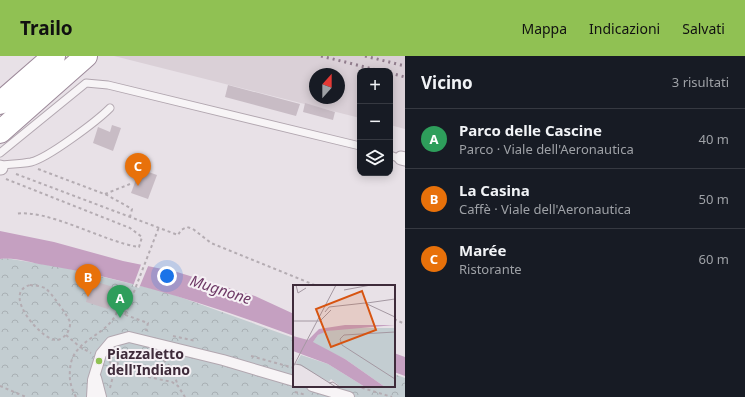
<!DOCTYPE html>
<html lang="it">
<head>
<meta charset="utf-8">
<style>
	body { margin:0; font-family:"Noto Sans",sans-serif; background:#242831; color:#f1f3f6 }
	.controls { position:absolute; right:12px; top:12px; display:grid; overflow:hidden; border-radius:8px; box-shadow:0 2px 10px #0003 }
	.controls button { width:36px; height:36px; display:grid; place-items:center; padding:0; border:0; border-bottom:1px solid #363941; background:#171b24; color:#f1f3f6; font:20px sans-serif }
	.compass { position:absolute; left:309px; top:12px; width:36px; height:36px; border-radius:50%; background:#171b24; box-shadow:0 2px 10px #0003; rotate:21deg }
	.you { position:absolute; left:167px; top:220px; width:14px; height:14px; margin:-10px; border:3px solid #fff; border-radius:50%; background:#1a73e8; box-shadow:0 0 0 6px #1a73e833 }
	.badge { display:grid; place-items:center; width:26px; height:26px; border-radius:50%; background:#90c153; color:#fff; font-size:13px; font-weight:700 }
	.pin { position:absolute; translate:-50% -33px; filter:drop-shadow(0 1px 2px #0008) }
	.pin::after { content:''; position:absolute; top:21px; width:14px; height:12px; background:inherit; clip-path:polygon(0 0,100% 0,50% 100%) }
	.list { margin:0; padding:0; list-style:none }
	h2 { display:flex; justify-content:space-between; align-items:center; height:52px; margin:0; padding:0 16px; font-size:17px }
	h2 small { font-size:13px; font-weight:400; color:#9ea1a6 }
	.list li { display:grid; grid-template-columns:26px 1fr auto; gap:12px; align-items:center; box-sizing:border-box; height:60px; padding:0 16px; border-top:1px solid #363941 }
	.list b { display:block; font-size:15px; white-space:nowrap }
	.list p { margin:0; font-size:13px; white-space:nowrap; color:#9ea1a6 }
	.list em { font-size:13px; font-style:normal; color:#9ea1a6 }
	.icon { flex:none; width:22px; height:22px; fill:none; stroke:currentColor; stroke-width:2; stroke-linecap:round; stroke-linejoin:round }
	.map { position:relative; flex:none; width:405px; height:341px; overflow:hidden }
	header { display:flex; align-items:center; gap:24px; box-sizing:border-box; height:56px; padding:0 20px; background:#90c153; color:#111 }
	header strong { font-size:19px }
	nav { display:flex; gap:22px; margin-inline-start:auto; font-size:14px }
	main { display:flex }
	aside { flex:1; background:#171b24 }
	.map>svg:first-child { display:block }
	.built { fill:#dad0d7; fill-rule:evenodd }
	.park { fill:url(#park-crowns) }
	.water { fill:#c5a0c1 }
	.pier { fill:#e8e1e7 }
	.building { fill:#c8bcc5 }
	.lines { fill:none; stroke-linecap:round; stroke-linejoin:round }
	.service-casing { stroke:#b2a7b0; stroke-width:9 }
	.pedestrian-casing { stroke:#b2a7b0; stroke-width:12 }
	.minor-casing { stroke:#b2a7b0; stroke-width:15 }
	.trunk-casing { stroke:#9d8a9a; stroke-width:24 }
	.path { stroke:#b4acb2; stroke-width:2; stroke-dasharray:3 3; stroke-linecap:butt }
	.service { stroke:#f7f4f6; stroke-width:7 }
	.pedestrian { stroke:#f7f4f6; stroke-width:10 }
	.minor { stroke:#f7f4f6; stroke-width:13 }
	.trunk { stroke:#fff; stroke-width:22 }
	.rail { stroke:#907c8c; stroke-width:3; stroke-dasharray:2 4; stroke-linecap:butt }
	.poi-dot { fill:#90c153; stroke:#f6f1f5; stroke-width:1.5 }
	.labels { text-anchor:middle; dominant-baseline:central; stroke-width:4; stroke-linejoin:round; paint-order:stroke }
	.poi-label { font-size:14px; font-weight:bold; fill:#3e2b3a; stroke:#f6f1f5; text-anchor:start }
	.water-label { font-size:15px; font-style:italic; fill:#6e3966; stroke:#f6f1f5 }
	.inset-road { fill:none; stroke:#a498a2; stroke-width:1 }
	.view { fill:#d75411; fill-opacity:0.15; stroke:#d75411; stroke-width:2 }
	.inset-edge { fill:none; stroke:#3e2b3a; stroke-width:2 }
</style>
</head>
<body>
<header>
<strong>Trailo</strong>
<nav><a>Mappa</a><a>Indicazioni</a><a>Salvati</a></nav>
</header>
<main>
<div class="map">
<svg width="405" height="341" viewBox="0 0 405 341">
	<defs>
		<pattern id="park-crowns" width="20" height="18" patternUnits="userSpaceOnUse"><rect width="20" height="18" fill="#c3cdd1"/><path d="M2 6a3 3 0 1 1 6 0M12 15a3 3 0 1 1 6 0" fill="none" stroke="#a9b0b4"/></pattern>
	</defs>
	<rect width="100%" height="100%" fill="#e8e1e7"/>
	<path class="built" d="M114,0H405V73L390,69V15H360V62ZM315,18H339V42H315Z"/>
	<path class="park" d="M5,202L66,212L166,236L294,282V330H394V318L405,322V341H0V203Z"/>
	<path class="water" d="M0,175L54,186L123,205L177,216L255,240L294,258V280C213,250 130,223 45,209C30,207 15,201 0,203Z
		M394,297L405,301V320L394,316Z"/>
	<path class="pier" d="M142,206L149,208L139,232L133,230Z"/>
	<path class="building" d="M228,29L300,48L296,60L225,41Z
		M305,47L335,56L333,64L303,56Z
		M112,69L121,72L113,95L93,87L98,71L110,76Z
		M140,113L157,119L148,143L131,137Z
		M91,224L116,232L108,253L86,246Z"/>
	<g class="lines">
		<g class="service-casing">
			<path id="service" d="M0,97L86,27L108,29L360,90
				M390,99L403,104
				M0,109C10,108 21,108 31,106C48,102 97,65 110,52"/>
		</g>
		<g class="pedestrian-casing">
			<path id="pedestrian" d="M96,322L101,341
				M312,330L349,341
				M92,341L93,324L101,298L111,286L129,281L223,304L294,325"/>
		</g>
		<g class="minor-casing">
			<path id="minor" d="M401,102L405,103
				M0,111L1,112"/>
		</g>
		<g class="trunk-casing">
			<path id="trunk" d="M0,47L54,0
				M0,76L86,0"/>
		</g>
		<path class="path" d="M38,113L107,139L132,153L130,161
			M16,118L178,179L181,174L187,171L193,173L211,187L317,230
			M6,123L130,172L142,181L139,191C104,186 47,152 15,158
			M105,138L130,128
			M30,229C34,229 40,230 45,232C50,235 68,260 70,266C71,273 65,283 57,284C43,286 0,237 30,229Z
			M125,259L159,171
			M394,263L405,268
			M66,279L80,291L91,297
			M173,280L196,285
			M159,300L172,312L178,330
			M251,300L294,312
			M109,306L135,318L172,326L178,330L185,341
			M0,330L26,341
			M356,330L392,341
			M110,332C115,313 116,297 140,295
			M295,336L306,339
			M76,341C71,332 69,324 70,314C71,283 107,281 117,256L148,267L146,275"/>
		<use href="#service" class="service"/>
		<use href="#pedestrian" class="pedestrian"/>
		<use href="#minor" class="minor"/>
		<use href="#trunk" class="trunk"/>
		<path class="rail" d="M321,0L381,15
			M365,0L405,10
			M390,17L405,21"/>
	</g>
	<circle class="poi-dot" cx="99" cy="305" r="4"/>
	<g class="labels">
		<g class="poi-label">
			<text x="107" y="297">Piazzaletto<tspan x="107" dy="16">dell'Indiano</tspan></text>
		</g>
		<g class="water-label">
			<text transform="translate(221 233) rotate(18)">Mugnone</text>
		</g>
	</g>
	<g transform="translate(293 229)">
		<rect width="102" height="102" fill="#e8e1e7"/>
		<path d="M54,43H102V102H92L52,74L19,58L25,50L32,46ZM8,70L35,79L72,102H48L38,94L36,97L3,78Z" fill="#c3cdd1"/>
		<path d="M52,40H102L34,46L25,50L20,57L52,74L92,102H72L35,79L0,66V51L15,55L26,44Z" fill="#c5a0c1"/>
		<path class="inset-road" d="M3,0L5,8L13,3M51,5L78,0M74,18L102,14M32,27L36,22L72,18L102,32M0,36H28M27,36L38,25M102,47L51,50L47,54L49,60L102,94M2,79L8,80L43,102M0,82L43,0M36,98L40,97L47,102"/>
		<path class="view" d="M69,6L83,45L38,62L23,24Z"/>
		<rect width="102" height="102" class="inset-edge"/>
	</g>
</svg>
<div class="controls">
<button>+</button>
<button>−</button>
<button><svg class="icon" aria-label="layers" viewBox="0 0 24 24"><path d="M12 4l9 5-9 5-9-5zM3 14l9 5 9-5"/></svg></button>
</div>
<svg class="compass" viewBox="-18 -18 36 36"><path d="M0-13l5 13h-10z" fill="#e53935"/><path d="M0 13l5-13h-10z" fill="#9ea1a6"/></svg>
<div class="you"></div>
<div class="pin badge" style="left:120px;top:262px;background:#2e9e5b">A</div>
<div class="pin badge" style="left:88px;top:241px;background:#e8710a">B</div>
<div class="pin badge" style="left:138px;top:130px;background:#e8710a">C</div>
</div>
<aside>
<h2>Vicino<small>3 risultati</small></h2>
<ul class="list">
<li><span class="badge" style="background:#2e9e5b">A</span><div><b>Parco delle Cascine</b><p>Parco · Viale dell'Aeronautica</p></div><em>40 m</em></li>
<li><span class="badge" style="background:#e8710a">B</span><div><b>La Casina</b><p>Caffè · Viale dell'Aeronautica</p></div><em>50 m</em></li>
<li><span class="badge" style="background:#e8710a">C</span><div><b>Marée</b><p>Ristorante</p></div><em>60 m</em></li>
</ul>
</aside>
</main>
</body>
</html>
